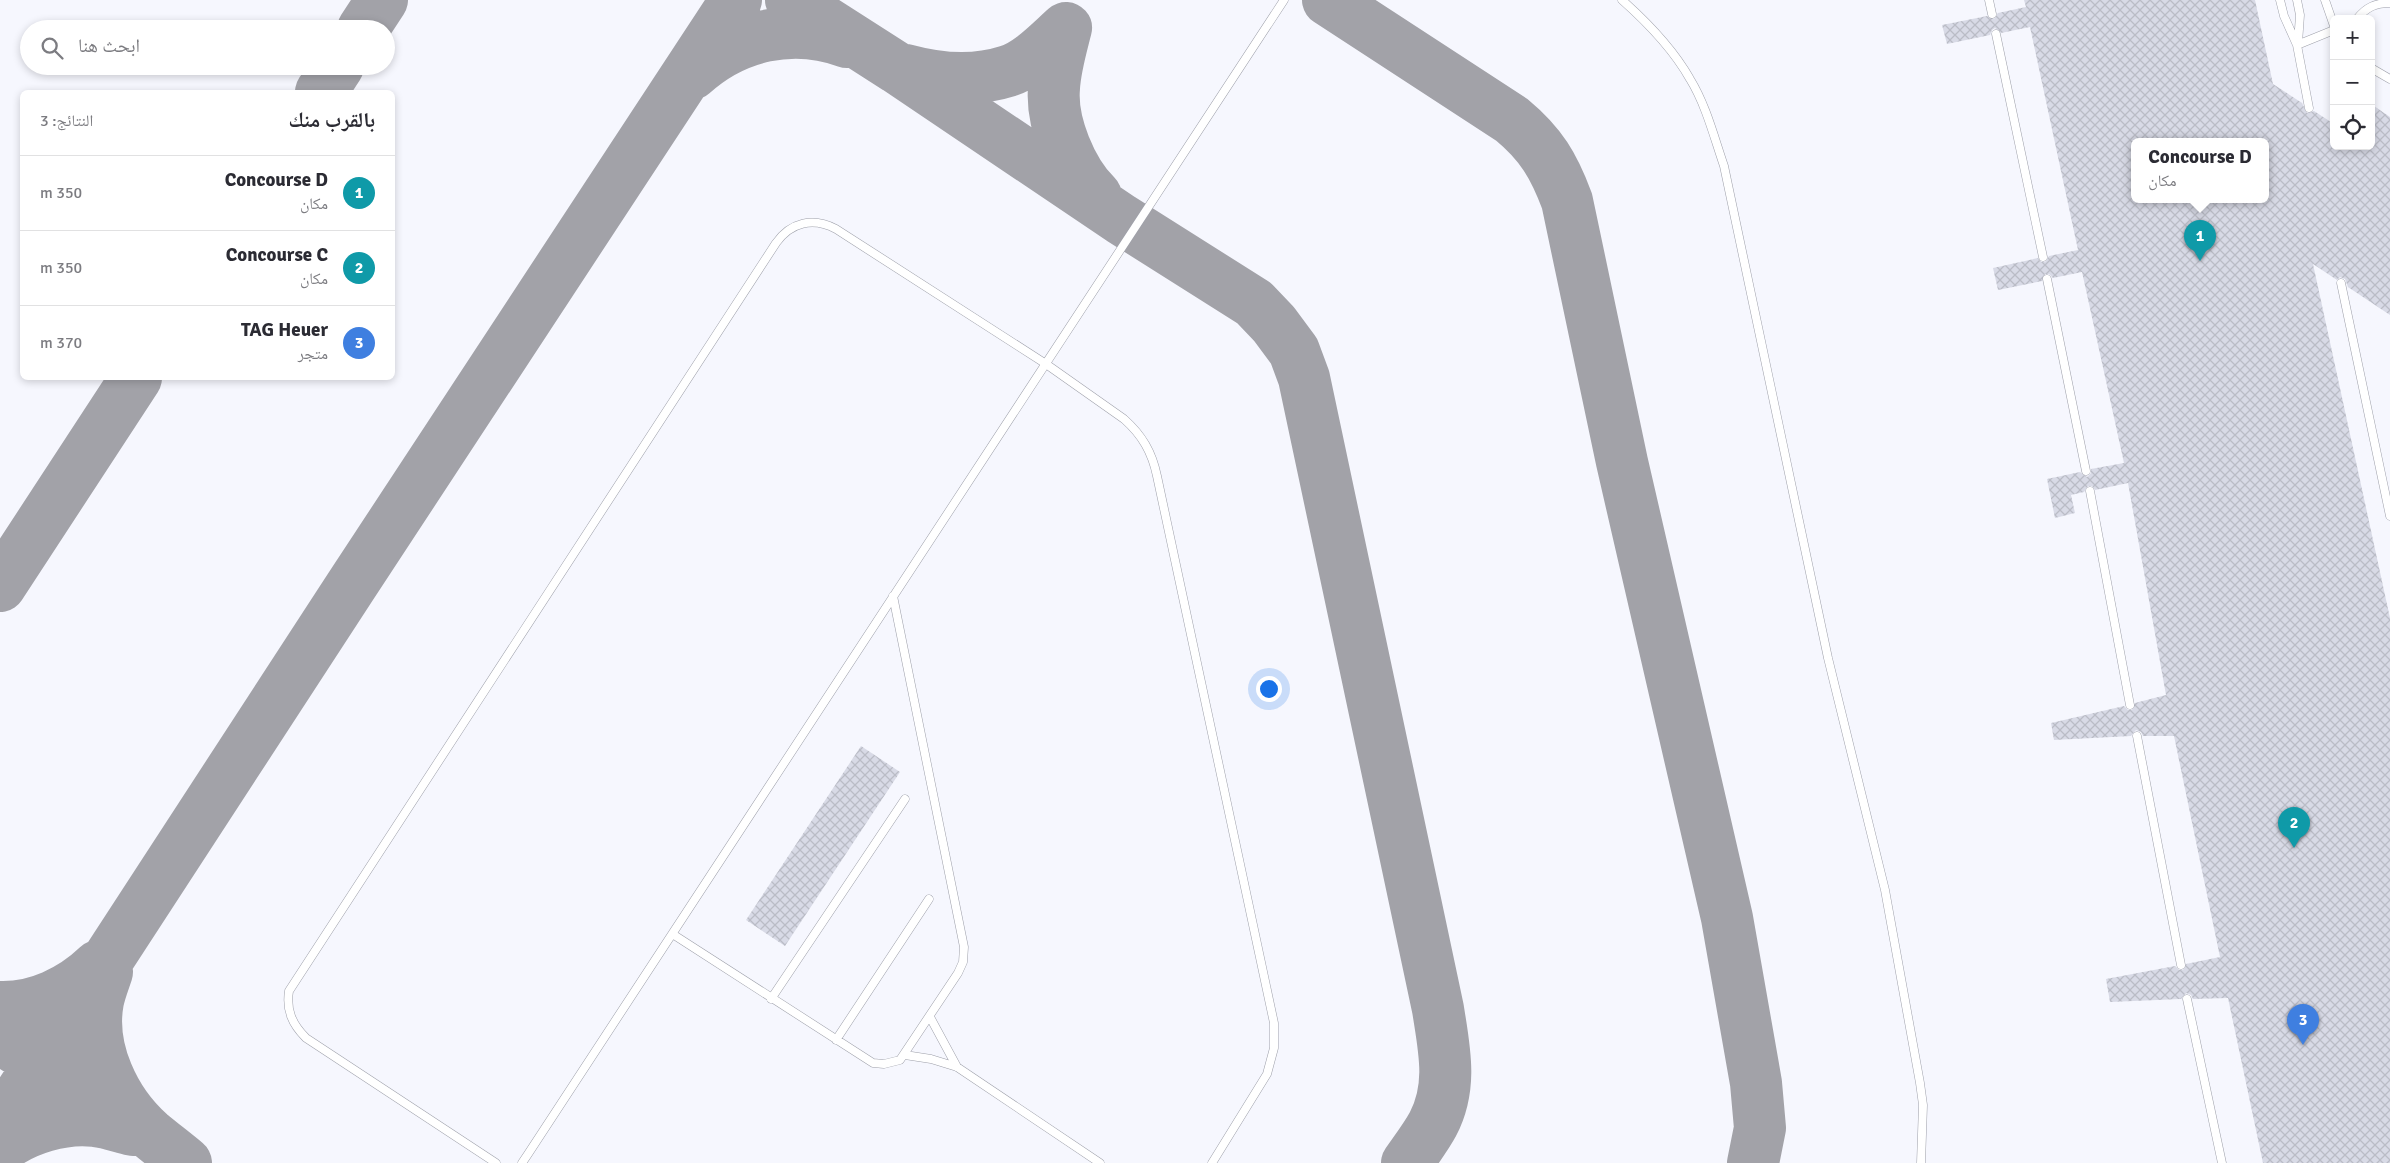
<!DOCTYPE html>
<html lang="ar">
<head>
<meta charset="utf-8">
<style>
	body { margin:0; font-family:Signika,"Noto Naskh Arabic",sans-serif; background:#f2f2f3; color:#2b2b33; direction:rtl }
	.controls { position:absolute; right:15px; top:15px; display:grid; overflow:hidden; border-radius:8px; box-shadow:0 2px 8px #0003 }
	.controls button { width:45px; height:45px; display:grid; place-items:center; padding:0; border:0; border-bottom:1px solid #e1e1e2; background:#fff; color:#2b2b33; font:25px sans-serif }
	.you { position:absolute; left:1268px; top:688px; width:18px; height:18px; margin:-12px; border:4px solid #fff; border-radius:50%; background:#1a73e8; box-shadow:0 0 0 8px #1a73e833 }
	.badge { display:grid; place-items:center; width:32px; height:32px; border-radius:50%; background:#1a73e8; color:#fff; font-size:16px; font-weight:700 }
	.pin { position:absolute; translate:-50% -41px; filter:drop-shadow(0 1px 2px #0008) }
	.pin::after { content:''; position:absolute; top:26px; width:18px; height:15px; background:inherit; clip-path:polygon(0 0,100% 0,50% 100%) }
	.popup { position:absolute; left:2131px; top:138px; width:138px; height:65px; box-sizing:border-box; display:grid; place-content:center; border-radius:8px; background:#fff; filter:drop-shadow(0 1px 4px #0005); font-size:16px; white-space:nowrap; color:#7c7c81 }
	.popup b { font-size:19px; color:#2b2b33 }
	.popup::after { content:''; position:absolute; left:50%; top:100%; margin-left:-10px; border:10px solid transparent; border-top-color:#fff }
	.list { margin:0; padding:0; list-style:none }
	h2 { display:flex; justify-content:space-between; align-items:center; height:65px; margin:0; padding:0 20px; font-size:21px }
	h2 small { font-size:16px; font-weight:400; color:#7c7c81 }
	.list li { display:grid; grid-template-columns:32px 1fr auto; gap:15px; align-items:center; box-sizing:border-box; height:75px; padding:0 20px; border-top:1px solid #e1e1e2 }
	.list b { display:block; font-size:19px; white-space:nowrap }
	.list p { margin:0; font-size:16px; white-space:nowrap; color:#7c7c81 }
	.list em { font-size:16px; font-style:normal; color:#7c7c81 }
	.icon { flex:none; width:28px; height:28px; fill:none; stroke:currentColor; stroke-width:2; stroke-linecap:round; stroke-linejoin:round }
	.map { position:relative; flex:none; width:2390px; height:1163px; overflow:hidden; direction:ltr }
	.search { position:absolute; background:#fff; box-shadow:0 2px 8px #0003; left:20px; top:20px; width:375px; height:55px; display:flex; align-items:center; gap:12px; box-sizing:border-box; padding:0 18px; border-radius:28px; color:#7c7c81; font-size:19px }
	.panel { position:absolute; background:#fff; box-shadow:0 2px 8px #0003; left:20px; top:90px; width:375px; height:290px; border-radius:8px; direction:rtl }
	.map>svg:first-child { display:block }
	.lines { fill:none; stroke-linecap:round; stroke-linejoin:round }
	.taxiway { stroke:#a2a2a8; stroke-width:52 }
	.building { fill:url(#building-cross-hatch); fill-rule:evenodd }
	.lane-casing { stroke:#9ea0aa; stroke-width:9 }
	.lane { stroke:#fff; stroke-width:8 }
</style>
</head>
<body>
<div class="map">
<svg width="2390" height="1163" viewBox="0 0 2390 1163">
	<defs>
		<pattern id="building-cross-hatch" width="8" height="8" patternUnits="userSpaceOnUse" patternTransform="scale(1.25)"><rect width="8" height="8" fill="#d8dae6"/><path d="M0 0l8 8M0 8l8-8" fill="none" stroke="#babcc6"/></pattern>
	</defs>
	<rect width="100%" height="100%" fill="#f6f7fe"/>
	<g class="lines">
		<path class="taxiway" d="M791,0L897,68L1121,219L1254,303L1274,324L1294,351L1304,378L1438,1009C1444,1048 1453,1086 1433,1124C1426,1137 1416,1150 1407,1163
			M1328,0L1512,120C1541,144 1554,166 1567,201L1622,462L1727,918L1756,1083L1760,1128L1753,1163
			M363,29L382,0
			M906,70C939,79 974,82 1008,71C1030,64 1049,43 1066,28C1061,48 1055,68 1054,88C1051,123 1071,171 1096,196
			M692,74C735,35 793,22 847,42
			M321,92L338,66
			M0,586L136,378
			M107,972C104,981 100,991 98,1001C89,1049 114,1102 150,1134C162,1144 174,1153 186,1163
			M0,1007C36,1008 72,991 98,966
			M0,1038L134,1124
			M0,1125L351,586L736,0
			M0,1148C25,1129 64,1117 95,1121C107,1122 120,1127 133,1130"/>
	</g>
	<path class="building" d="M2024,0H2255L2273,84L2302,103L2307,113L2314,111L2334,124V146H2371V104L2390,117V315L2348,287L2345,279L2340,277L2337,280L2313,264L2390,618V1163H2263L2228,998L2193,999L2191,995L2186,993L2181,999L2110,1002L2106,979L2175,966L2179,970H2183L2186,964L2220,957L2174,736H2143L2141,732L2136,730L2131,736L2054,740L2051,723L2124,706L2128,710H2132L2135,703L2166,695L2128,483L2095,490L2092,486H2088L2084,492L2071,495L2075,513L2055,518L2047,479L2080,472L2087,477L2091,473V469L2124,463L2082,272L2053,278L2049,274H2045L2042,281L1998,290L1993,268L2038,258L2041,262H2045L2049,256L2078,250L2030,27L2001,33L1995,28L1992,30L1990,35L1947,44L1942,25L1987,16L1994,19L1998,13L2026,7ZM2135,142H2265V200H2135Z
		M861,746L900,772L785,946L746,920Z"/>
	<g class="lines">
		<g class="lane-casing">
			<path id="lane" d="M1622,0C1648,23 1673,49 1690,79C1706,105 1714,137 1724,166L1828,658L1885,890L1920,1083L1923,1105L1921,1163
				M1989,0L1992,14
				M2280,0L2284,16L2297,45L2309,108
				M2297,0L2300,15L2298,43
				M2325,0L2334,26
				M2357,19C2366,7 2376,3 2390,3
				M1996,34L2043,257
				M2297,45L2334,30
				M2371,68L2390,79
				M2047,279L2086,471
				M2341,283L2390,516
				M2090,491L2130,705
				M2137,736L2181,965
				M674,935L873,1063L884,1064L900,1060L958,973L963,962L964,947L893,596
				M771,999L905,799
				M2187,999L2222,1163
				M930,1017L957,1067
				M836,1040L929,899
				M905,1055L931,1059L957,1067L1100,1163
				M496,1163L306,1038C292,1024 286,1010 289,991L776,243C791,222 813,217 836,229L1046,364L1124,419C1142,435 1152,452 1157,476L1274,1023V1048L1267,1074L1212,1163
				M522,1163C779,777 1030,387 1284,0"/>
		</g>
		<use href="#lane" class="lane"/>
	</g>
</svg>
<div class="controls">
<button>+</button>
<button>−</button>
<button><svg class="icon" aria-label="locate" viewBox="0 0 24 24"><circle cx="12" cy="12" r="6"/><path d="M12 2v4M12 18v4M2 12h4M18 12h4"/></svg></button>
</div>
<div class="you"></div>
<div class="pin badge" style="left:2200px;top:261px;background:#0f9aa8">1</div>
<div class="popup"><b>Concourse D</b>مكان</div>
<div class="pin badge" style="left:2294px;top:848px;background:#0f9aa8">2</div>
<div class="pin badge" style="left:2303px;top:1045px;background:#3f7fe0">3</div>
<div class="search"><svg class="icon" aria-label="search" viewBox="0 0 24 24"><circle cx="10" cy="10" r="6"/><path d="M15 15l6 6"/></svg>ابحث هنا</div>
<section class="panel">
<h2>بالقرب منك<small>النتائج: 3</small></h2>
<ul class="list">
<li><span class="badge" style="background:#0f9aa8">1</span><div><b>Concourse D</b><p>مكان</p></div><em>350 m</em></li>
<li><span class="badge" style="background:#0f9aa8">2</span><div><b>Concourse C</b><p>مكان</p></div><em>350 m</em></li>
<li><span class="badge" style="background:#3f7fe0">3</span><div><b>TAG Heuer</b><p>متجر</p></div><em>370 m</em></li>
</ul>
</section>
</div>
</body>
</html>
